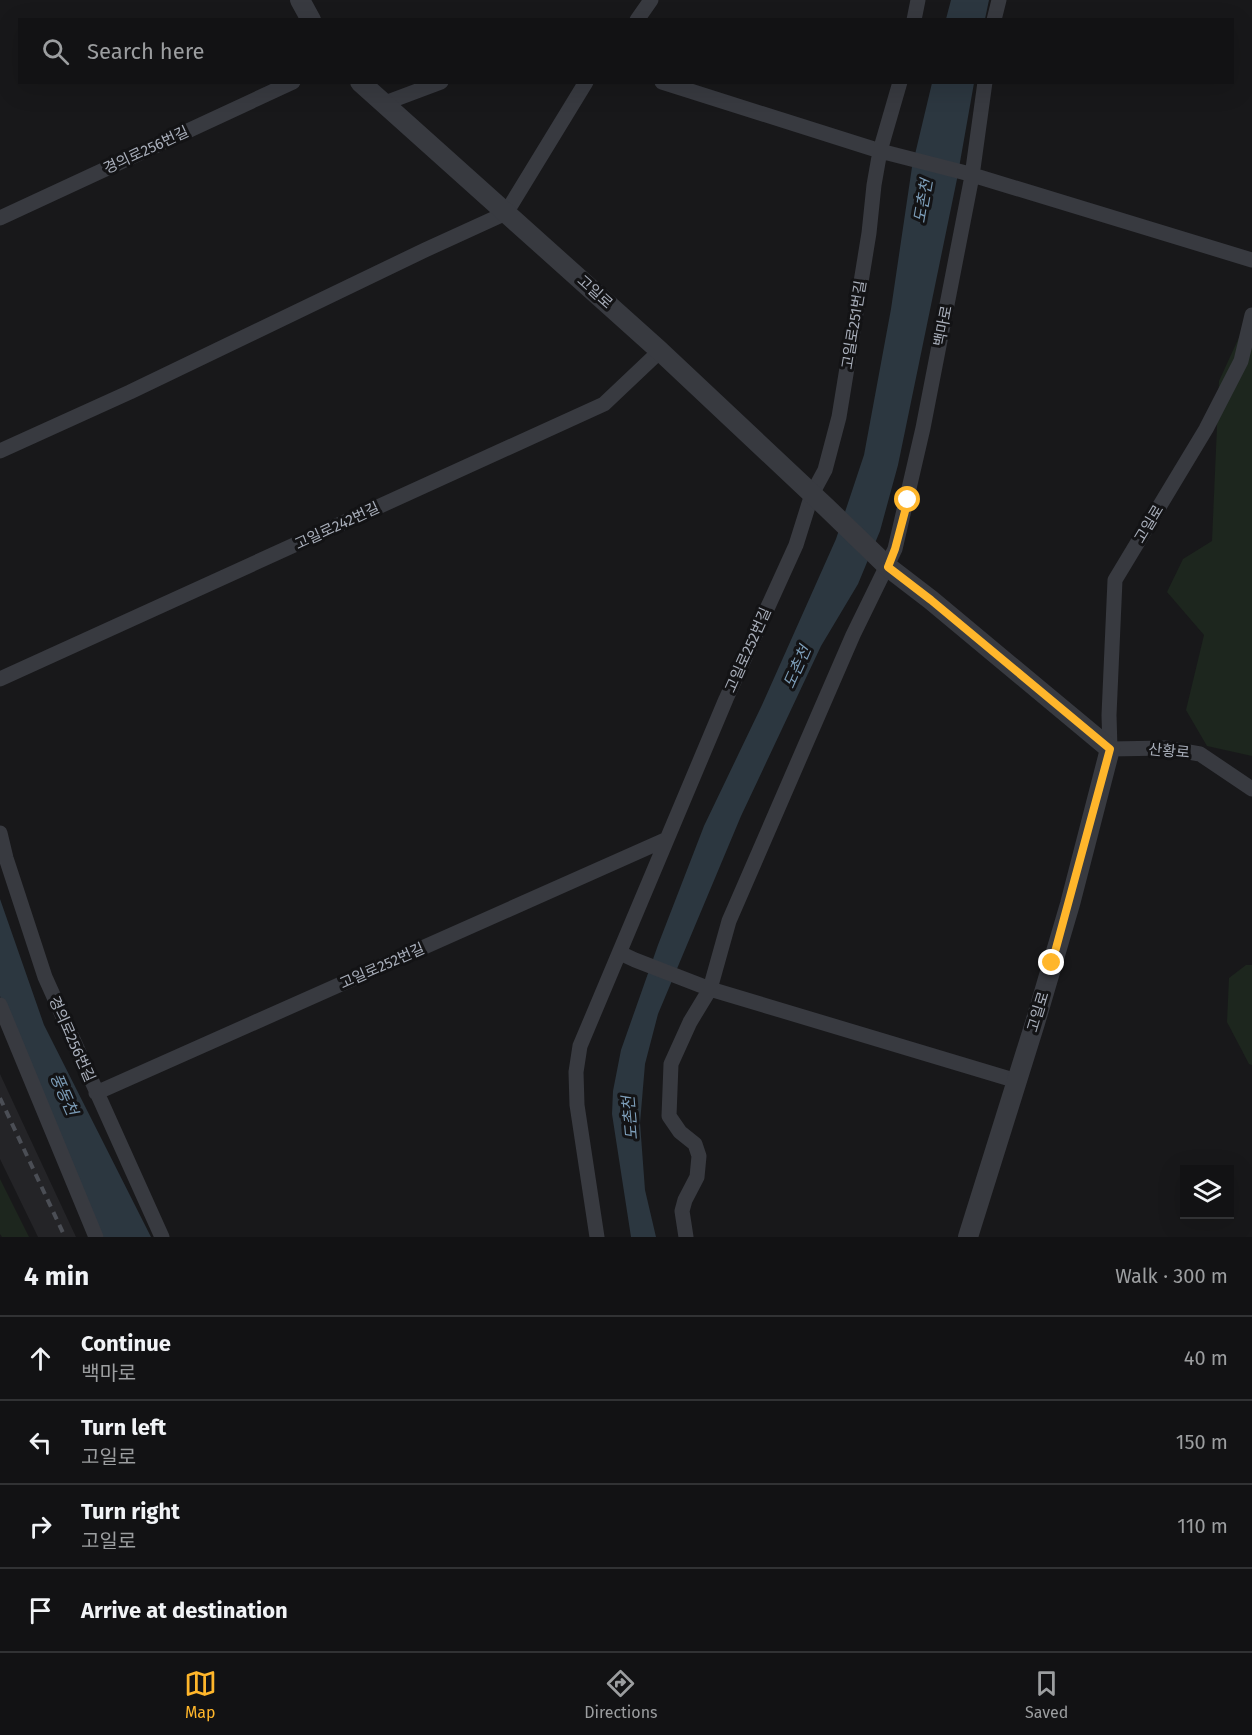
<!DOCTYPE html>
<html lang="en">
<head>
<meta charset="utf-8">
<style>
	body { margin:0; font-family:"Fira Sans","Noto Sans KR",sans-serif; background:#1b1b1d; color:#f1f3f6 }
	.controls { position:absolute; right:18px; bottom:18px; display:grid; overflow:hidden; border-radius:0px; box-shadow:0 6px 24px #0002 }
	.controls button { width:54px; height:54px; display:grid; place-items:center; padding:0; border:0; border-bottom:2px solid #313234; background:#121214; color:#f1f3f6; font:30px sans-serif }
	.stop { position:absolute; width:18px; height:18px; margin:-14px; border:4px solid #ffb62b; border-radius:50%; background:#fff }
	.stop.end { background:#ffb62b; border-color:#fff; box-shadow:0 2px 6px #0008 }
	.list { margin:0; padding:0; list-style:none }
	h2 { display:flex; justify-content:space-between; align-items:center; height:78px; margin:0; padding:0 24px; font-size:26px }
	h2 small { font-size:20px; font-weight:400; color:#9c9ea0 }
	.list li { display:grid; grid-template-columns:39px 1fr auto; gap:18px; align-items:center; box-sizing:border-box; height:84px; padding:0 24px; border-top:2px solid #313234 }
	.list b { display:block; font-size:22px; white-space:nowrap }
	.list p { margin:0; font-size:20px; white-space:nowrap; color:#9c9ea0 }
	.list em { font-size:20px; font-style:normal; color:#9c9ea0 }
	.icon { flex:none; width:33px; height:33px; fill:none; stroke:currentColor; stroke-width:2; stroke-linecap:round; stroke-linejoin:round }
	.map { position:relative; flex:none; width:1252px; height:1237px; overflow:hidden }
	.search { position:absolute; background:#121214; box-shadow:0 6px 24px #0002; left:18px; right:18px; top:18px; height:66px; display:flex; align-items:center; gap:15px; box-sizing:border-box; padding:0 21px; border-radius:0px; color:#9c9ea0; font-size:22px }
	.sheet { height:414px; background:#121214 }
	nav { display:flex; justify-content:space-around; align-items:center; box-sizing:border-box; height:84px; border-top:2px solid #313234; background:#121214; font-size:16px; color:#9c9ea0 }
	nav a { display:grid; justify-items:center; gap:3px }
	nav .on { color:#ffb62b }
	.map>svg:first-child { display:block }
	.built { fill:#242427 }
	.green { fill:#1d261e }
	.water { fill:#2c3740 }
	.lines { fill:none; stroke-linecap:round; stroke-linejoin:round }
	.minor { stroke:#383a40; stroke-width:15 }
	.tertiary { stroke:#383a40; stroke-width:20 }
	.rail { stroke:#4b4e55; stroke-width:4; stroke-dasharray:8 6; stroke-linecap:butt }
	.route { stroke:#ffb62b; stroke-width:8 }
	.labels { text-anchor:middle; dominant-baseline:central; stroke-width:6; stroke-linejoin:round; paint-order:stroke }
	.street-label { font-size:15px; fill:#a9afbb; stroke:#131315 }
	.water-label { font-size:16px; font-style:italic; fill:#7d9eb9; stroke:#131315 }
</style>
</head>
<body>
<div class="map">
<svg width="1252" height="1237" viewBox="0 0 1252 1237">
	<rect width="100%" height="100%" fill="#18181a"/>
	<path class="built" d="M0,1074L26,1130L76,1237H38L0,1159Z"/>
	<path class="green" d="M1252,309V756L1207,746L1186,710L1204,635L1167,592L1183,559L1212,541L1219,381Z
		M1246,965H1252V1065L1249,1064L1227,1022L1229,978Z
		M0,1179L29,1237H2L0,1234Z"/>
	<path class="water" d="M951,0H989L985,19H946Z
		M932,83H974L957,179L898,465L880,531L858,584L821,646L741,816L658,1014L645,1064L640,1123L645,1190L656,1237H631L612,1114L613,1091L621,1050L658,945L704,826L762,705L836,539L864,455L891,309L912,167Z
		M0,899L44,1025L151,1237H103L16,1044L0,996Z"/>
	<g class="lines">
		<path class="minor" d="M637,20L651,0
			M914,20L918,0
			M994,20L999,0
			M662,82L880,151L966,173L1252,260
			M385,103L441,82
			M0,218L293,82
			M1252,315L1241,361L1206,429L1115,580L1109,715L1110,749L1166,748L1200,754L1252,789
			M0,451L130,392L425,250L506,213L586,82
			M0,679L604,404L660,351
			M0,833L6,858L45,977L162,1237
			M620,953L635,960L710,989L1017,1081
			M0,1005L96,1237
			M96,1093L667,839
			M597,1237L577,1105L576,1072L580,1046L726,699L796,545L812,494L825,470L839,417L869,233L874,185L880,151L900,82
			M686,1237L682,1211L685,1200L697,1177L699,1156L695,1144L680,1132L669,1116L671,1064L690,1022L710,989L729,921L853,635L895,549L923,428L972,176L985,82"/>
		<path class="tertiary" d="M300,0L311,20
			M360,82L660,351L826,507L888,567L931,600L1110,749L1070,904L1035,1023L968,1237"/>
		<path class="rail" d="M0,1098L65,1237"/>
	</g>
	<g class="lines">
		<path class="route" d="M908,500L895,549L888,567L931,600L1110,749L1052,963"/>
	</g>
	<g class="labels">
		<g class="street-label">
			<text transform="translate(146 150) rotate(-25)">경의로256번길</text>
			<text transform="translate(595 292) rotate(42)">고일로</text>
			<text transform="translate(854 325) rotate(-81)">고일로251번길</text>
			<text transform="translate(943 326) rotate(-79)">백마로</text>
			<text transform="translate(1149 524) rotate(-59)">고일로</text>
			<text transform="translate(337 526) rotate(-25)">고일로242번길</text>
			<text transform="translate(748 650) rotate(-66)">고일로252번길</text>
			<text transform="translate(1169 751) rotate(5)">산황로</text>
			<text transform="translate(382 966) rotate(-24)">고일로252번길</text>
			<text transform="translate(1038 1012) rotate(-73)">고일로</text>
			<text transform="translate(72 1039) rotate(66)">경의로256번길</text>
		</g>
		<g class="water-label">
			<text transform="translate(923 201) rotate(-80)">도촌천</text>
			<text transform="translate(797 667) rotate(-66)">도촌천</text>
			<text transform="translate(64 1094) rotate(66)">풍동천</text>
			<text transform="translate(630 1118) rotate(-95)">도촌천</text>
		</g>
	</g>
</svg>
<div class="controls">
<button><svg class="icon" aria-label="layers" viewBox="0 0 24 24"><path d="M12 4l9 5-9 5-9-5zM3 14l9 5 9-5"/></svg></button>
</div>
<div class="stop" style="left:908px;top:500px"></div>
<div class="stop end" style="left:1052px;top:963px"></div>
<div class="search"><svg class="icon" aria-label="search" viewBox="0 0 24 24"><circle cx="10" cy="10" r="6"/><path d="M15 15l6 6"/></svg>Search here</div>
</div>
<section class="sheet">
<h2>4 min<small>Walk · 300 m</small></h2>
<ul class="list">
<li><svg class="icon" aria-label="ahead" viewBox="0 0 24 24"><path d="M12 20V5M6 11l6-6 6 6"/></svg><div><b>Continue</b><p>백마로</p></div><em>40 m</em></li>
<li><svg class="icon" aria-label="left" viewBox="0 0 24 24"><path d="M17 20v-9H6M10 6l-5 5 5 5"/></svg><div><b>Turn left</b><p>고일로</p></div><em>150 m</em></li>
<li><svg class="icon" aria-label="right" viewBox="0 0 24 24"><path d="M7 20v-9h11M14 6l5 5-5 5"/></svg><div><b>Turn right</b><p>고일로</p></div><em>110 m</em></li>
<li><svg class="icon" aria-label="arrive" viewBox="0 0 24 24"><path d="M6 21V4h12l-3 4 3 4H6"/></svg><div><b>Arrive at destination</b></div></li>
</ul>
</section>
<nav>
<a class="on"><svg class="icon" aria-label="map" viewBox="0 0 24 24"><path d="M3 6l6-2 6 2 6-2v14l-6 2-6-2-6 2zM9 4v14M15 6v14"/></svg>Map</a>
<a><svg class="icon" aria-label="directions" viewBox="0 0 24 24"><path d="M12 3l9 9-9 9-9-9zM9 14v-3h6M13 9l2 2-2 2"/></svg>Directions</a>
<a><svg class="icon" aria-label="saved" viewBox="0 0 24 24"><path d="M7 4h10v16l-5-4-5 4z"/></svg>Saved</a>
</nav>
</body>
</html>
